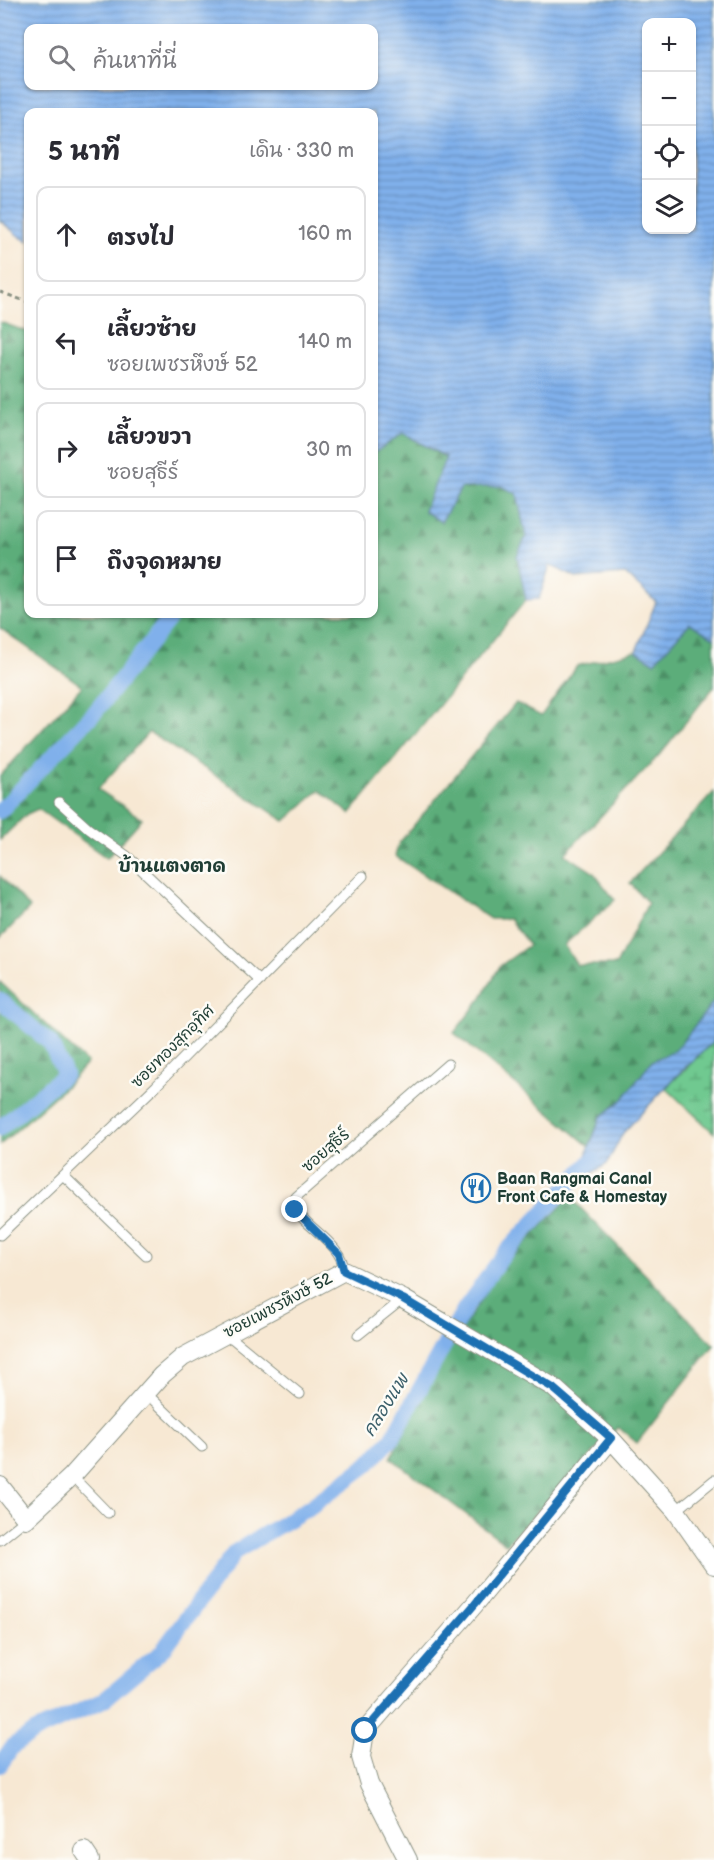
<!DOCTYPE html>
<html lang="th">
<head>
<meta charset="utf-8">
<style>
	body { margin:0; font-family:"Balsamiq Sans","Playpen Sans Thai",sans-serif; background:#f7f7f7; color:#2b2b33 }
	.controls { position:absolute; right:18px; top:18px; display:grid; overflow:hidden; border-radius:12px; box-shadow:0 2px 4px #0004 }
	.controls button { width:54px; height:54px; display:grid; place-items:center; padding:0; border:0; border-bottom:2px solid #e1e1e2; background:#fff; color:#2b2b33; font:30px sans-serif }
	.stop { position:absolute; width:18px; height:18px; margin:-14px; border:4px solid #1f6fb2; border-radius:50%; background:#fff }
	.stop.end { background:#1f6fb2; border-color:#fff; box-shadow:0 2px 6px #0008 }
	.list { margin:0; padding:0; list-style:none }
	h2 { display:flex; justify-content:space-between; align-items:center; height:78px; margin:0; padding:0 24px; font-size:26px }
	h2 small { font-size:20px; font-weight:400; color:#7c7c81 }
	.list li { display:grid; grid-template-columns:39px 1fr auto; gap:18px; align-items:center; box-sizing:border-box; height:96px; margin:0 12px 12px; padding:0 12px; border:2px solid #e1e1e2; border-radius:12px }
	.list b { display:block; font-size:22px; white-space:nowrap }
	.list p { margin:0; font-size:20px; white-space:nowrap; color:#7c7c81 }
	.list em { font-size:20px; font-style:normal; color:#7c7c81 }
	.icon { flex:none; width:33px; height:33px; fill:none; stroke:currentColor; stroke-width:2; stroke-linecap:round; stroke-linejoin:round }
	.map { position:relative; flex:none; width:714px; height:1860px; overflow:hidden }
	.search { position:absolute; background:#fff; box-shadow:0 2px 4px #0004; left:24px; top:24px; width:354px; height:66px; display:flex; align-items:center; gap:15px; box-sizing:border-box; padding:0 21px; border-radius:12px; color:#7c7c81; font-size:22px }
	.panel { position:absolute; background:#fff; box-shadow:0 2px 4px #0004; left:24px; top:108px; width:354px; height:510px; border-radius:12px }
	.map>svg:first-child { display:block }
	.forest { fill:url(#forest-firs); stroke:#3d7557; stroke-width:1.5 }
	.wetland { fill:url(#wetland-marsh); stroke:#478362; stroke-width:1.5 }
	.water { fill:url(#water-rules); stroke:#507690; stroke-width:1.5; fill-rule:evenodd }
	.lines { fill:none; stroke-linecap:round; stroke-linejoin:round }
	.canal { stroke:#80b0eb; stroke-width:16 }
	.lane-casing { stroke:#8b9284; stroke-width:11 }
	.street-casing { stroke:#8b9284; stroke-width:20 }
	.path { stroke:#8b9284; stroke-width:3; stroke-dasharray:4.5 4.5; stroke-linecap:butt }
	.lane { stroke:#fff; stroke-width:9 }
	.street { stroke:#fff; stroke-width:18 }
	.route { stroke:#1f6fb2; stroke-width:8 }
	.labels { text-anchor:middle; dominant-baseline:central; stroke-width:5; stroke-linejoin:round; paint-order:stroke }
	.street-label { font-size:16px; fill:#1f3d34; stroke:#fdfcf7 }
	.poi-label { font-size:16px; font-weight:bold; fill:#1f3d34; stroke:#fdfcf7; text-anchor:start }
	.neighbourhood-label { font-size:18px; font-weight:bold; fill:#1f3d34; stroke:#fdfcf7 }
	.water-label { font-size:18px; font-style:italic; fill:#3c606b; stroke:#fdfcf7 }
</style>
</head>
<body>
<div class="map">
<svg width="714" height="1860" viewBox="0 0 714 1860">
	<defs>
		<pattern id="forest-firs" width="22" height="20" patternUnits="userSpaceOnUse" patternTransform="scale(1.5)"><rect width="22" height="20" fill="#5bad7a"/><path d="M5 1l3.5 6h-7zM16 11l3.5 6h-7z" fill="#4b8e65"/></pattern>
		<pattern id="wetland-marsh" width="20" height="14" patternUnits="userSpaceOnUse" patternTransform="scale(1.5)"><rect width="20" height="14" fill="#6fc990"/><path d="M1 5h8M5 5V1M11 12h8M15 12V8" fill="none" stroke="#5ba476"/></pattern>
		<pattern id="water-rules" width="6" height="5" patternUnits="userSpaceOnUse" patternTransform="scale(1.5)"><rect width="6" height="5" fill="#80b0eb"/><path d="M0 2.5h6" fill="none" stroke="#6890bf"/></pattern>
	</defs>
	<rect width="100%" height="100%" fill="#fdfcf7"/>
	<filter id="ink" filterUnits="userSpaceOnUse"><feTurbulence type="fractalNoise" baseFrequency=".0167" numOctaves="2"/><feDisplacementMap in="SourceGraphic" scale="12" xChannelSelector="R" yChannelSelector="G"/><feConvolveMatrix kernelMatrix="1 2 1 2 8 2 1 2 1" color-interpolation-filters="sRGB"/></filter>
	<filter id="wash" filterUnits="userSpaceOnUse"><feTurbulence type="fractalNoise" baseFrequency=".008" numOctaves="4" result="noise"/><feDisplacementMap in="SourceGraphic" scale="24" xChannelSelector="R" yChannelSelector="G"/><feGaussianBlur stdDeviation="1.35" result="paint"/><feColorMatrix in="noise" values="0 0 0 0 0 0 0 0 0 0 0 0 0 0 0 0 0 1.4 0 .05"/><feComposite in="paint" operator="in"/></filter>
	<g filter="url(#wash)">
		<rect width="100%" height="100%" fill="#f7e8d3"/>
		<path class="forest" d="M0,322L28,332V614H374V453L403,433L446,458L424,511L441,522L461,488L502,486L517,494L526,537L517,556L526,600L350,814L320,790L285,821L149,732L98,789L142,819L107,858L38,809L27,814L0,840V776L82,686L0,628Z
			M690,623L714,638V687L661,753L565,854L593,872L615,900L564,945L577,965H616L648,903L630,883L714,792V1001L676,1050L652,1061L623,1099L601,1117L589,1146L454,1033L482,997L500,966L529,945L509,919H490L395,856L399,843L516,703L541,716L577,666L636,651L654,662Z
			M0,876L30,908L0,938Z
			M0,982L87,1063L67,1085L0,1145Z
			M570,1197L714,1345L637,1443L618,1427L506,1544L391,1458L438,1368L500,1269Z"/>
		<path class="wetland" d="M714,1041V1133L666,1088Z"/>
		<path class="water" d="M0,0H714V638L690,623L654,662L636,651L656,602L625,574L576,578L550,565L539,599L526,600L517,556L526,537L517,494L502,486L461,488L441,522L424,511L446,457L403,433L374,453V112H28V241C19,239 10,227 0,221ZM646,22H692V230H646ZM28,28H374V86H28Z
			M714,1001V1041L683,1069L623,1133L607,1164L589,1175L578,1176L601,1117L623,1099L652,1061L676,1050Z"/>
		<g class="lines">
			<path class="canal" d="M0,811L95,712L173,614
				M0,1000L50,1043L65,1074L0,1128
				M0,1765L12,1747L36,1731L104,1700L162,1651L235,1552L310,1507L367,1465L392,1439L465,1308L505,1253L593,1159"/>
		</g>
	</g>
	<g filter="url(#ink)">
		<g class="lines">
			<g class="lane-casing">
				<path id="lane" d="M59,802L89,829L127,856L260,981
					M64,1176L146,1255
					M0,1235L156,1086L363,876
					M344,1271C343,1243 304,1228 292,1204L296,1197L448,1064
					M228,1335L300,1394
					M358,1335L403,1299
					M146,1393L202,1447
					M72,1476L108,1513
					M676,1511L714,1480
					M0,1540L26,1519"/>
			</g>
			<g class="street-casing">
				<path id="street" d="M0,1486L26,1519L72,1476L162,1375L183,1357L344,1271L403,1299L553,1387L611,1439L676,1511L714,1565
					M84,1851L90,1860
					M408,1860L369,1784L361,1757L365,1731L475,1604L611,1439"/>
			</g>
			<path class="path" d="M0,292L28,302"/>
			<use href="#lane" class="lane"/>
			<use href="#street" class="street"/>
		</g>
	</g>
	<g class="lines" filter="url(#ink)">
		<path class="route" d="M295,1210L339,1254L344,1271L403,1299L553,1388L611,1438L475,1604L365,1731"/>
	</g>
	<defs>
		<g id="restaurant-ring" transform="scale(1.5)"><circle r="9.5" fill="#fdfcf7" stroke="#1f6fb2" stroke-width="1.5"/><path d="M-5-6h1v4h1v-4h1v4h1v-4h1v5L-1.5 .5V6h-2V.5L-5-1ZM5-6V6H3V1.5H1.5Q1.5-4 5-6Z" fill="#1f6fb2"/></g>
	</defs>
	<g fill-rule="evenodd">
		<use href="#restaurant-ring" x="476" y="1188"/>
	</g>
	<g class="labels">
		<g class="street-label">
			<text transform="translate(173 1047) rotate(-45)">ซอยทองสุกอุทิศ</text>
			<text transform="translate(326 1151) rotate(-41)">ซอยสุธีร์</text>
			<text transform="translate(278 1306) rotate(-28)">ซอยเพชรหึงษ์ 52</text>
		</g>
		<g class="poi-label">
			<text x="497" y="1179">Baan Rangmai Canal<tspan x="497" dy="18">Front Cafe &amp; Homestay</tspan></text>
		</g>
		<g class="neighbourhood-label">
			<text x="172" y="866">บ้านแตงตาด</text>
		</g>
		<g class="water-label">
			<text transform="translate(386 1405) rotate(-58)">คลองแพ</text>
		</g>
	</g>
</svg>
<div class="controls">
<button>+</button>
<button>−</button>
<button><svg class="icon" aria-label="locate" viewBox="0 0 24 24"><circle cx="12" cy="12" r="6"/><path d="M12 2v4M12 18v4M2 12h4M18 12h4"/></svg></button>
<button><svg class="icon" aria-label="layers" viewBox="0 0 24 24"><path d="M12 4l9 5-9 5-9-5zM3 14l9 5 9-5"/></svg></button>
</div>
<div class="stop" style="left:365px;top:1731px"></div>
<div class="stop end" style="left:295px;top:1210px"></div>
<div class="search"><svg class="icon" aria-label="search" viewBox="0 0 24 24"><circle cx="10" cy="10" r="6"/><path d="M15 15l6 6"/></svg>ค้นหาที่นี่</div>
<section class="panel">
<h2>5 นาที<small>เดิน · 330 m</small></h2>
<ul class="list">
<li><svg class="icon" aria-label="ahead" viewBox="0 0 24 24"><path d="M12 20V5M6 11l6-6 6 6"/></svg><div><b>ตรงไป</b></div><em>160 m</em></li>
<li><svg class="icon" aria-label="left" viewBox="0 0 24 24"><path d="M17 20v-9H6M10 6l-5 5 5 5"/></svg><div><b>เลี้ยวซ้าย</b><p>ซอยเพชรหึงษ์ 52</p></div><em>140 m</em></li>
<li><svg class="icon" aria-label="right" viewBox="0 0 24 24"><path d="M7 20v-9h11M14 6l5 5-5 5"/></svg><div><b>เลี้ยวขวา</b><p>ซอยสุธีร์</p></div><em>30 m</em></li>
<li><svg class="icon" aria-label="arrive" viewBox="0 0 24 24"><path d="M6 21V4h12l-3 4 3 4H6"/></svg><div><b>ถึงจุดหมาย</b></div></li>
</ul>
</section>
</div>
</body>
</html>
